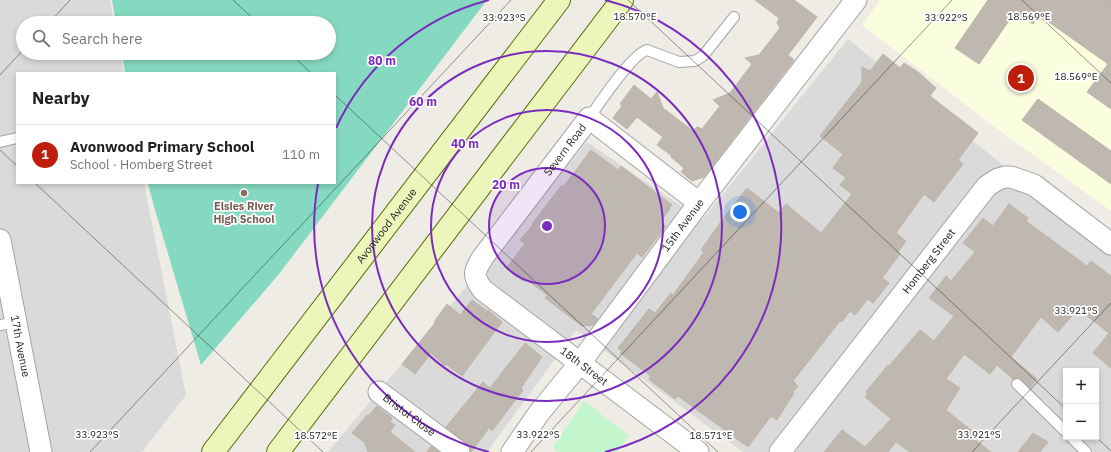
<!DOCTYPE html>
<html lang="en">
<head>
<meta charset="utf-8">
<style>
	body { margin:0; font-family:"IBM Plex Sans",sans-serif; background:#f2f2f2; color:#222 }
	.controls { position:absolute; right:12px; bottom:12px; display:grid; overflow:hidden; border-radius:0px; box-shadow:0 2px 6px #0003 }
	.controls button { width:36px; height:36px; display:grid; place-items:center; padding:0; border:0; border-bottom:1px solid #e0e0e0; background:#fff; color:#222; font:20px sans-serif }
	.you { position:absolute; left:740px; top:212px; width:14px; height:14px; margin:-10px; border:3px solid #fff; border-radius:50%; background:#1a73e8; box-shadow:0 0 0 6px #1a73e833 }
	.badge { display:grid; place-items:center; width:26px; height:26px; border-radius:50%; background:#bf1e0c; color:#fff; font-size:13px; font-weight:700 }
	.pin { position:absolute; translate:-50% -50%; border:2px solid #fff; box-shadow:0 1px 4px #0006 }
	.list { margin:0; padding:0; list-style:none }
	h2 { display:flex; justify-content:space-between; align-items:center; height:52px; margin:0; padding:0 16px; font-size:17px }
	h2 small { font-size:13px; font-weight:400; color:#767676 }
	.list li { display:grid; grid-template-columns:26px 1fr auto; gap:12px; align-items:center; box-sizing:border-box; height:60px; padding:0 16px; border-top:1px solid #e0e0e0 }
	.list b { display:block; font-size:15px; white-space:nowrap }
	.list p { margin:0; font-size:13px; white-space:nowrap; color:#767676 }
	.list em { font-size:13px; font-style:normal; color:#767676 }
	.icon { flex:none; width:22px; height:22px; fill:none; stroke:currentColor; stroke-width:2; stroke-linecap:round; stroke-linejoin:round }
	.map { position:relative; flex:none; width:1111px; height:452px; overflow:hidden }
	.search { position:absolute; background:#fff; box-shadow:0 2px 6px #0003; left:16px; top:16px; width:320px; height:44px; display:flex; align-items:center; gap:10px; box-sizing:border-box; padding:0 14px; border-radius:22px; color:#767676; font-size:15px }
	.panel { position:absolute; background:#fff; box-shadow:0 2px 6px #0003; left:16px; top:72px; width:320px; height:112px; border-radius:0px }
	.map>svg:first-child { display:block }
	.residential { fill:#dbdada; fill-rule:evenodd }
	.education { fill:#fafdde }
	.park { fill:#c3f6cc }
	.pitch { fill:#86d9c1 }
	.building { fill:#beb8b1; stroke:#bfb4a7 }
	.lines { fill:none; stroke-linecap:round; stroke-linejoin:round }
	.service-casing { stroke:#a4a4a4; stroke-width:12 }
	.minor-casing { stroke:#a4a4a4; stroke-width:23 }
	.secondary-casing { stroke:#596e0b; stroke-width:24 }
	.service { stroke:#fff; stroke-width:10 }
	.minor { stroke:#fff; stroke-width:21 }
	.secondary { stroke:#ecf5ba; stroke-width:22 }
	.ticks { fill:none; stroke:#1d1d1d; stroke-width:1; stroke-opacity:0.45 }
	.ring { fill:none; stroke:#7b2cbf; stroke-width:2 }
	.education-dot { fill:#8d6e63; stroke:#fff; stroke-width:1.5 }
	.labels { text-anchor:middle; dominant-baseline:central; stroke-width:3.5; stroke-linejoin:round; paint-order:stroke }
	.street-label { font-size:11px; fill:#1d1d1d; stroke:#fff }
	.education-label { font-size:11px; font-weight:bold; fill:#785e54; stroke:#fff }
	.ticks-label { font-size:10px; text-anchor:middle; fill:#1d1d1d; stroke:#fff; stroke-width:3.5; stroke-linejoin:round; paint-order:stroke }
	.centre { fill:#7b2cbf; stroke:#fff; stroke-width:2 }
	.ring-label { font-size:12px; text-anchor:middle; font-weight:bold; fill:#7b2cbf; stroke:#fff; stroke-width:3.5; stroke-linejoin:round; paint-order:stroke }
</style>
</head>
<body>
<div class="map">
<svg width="1111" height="452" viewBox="0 0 1111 452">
	<rect width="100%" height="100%" fill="#eeece4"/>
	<path class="residential" d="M0,0H110L114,23H23V53H120L124,73H17V183H144L186,395L142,452H0Z
		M848,39L1111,253V452H743L576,330L487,452H328L587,142L702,220ZM1066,371H1096V437H1066Z"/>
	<path class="education" d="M880,0H1111V211L1000,131L862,25Z"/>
	<path class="park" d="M584,401L629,436L617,452H558L553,447Z"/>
	<path class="pitch" d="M112,0H487L279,274L201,365L153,203L148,183H335V73H125L122,53H329V23H116Z"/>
	<path class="building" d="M755,0H794L817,17L788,55L794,60L704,177L692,181L681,172L684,168L671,157L672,156L657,145L663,137L637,117L627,129L613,118L622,106L620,104L634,85L651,99L657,92L663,108L693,131L697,127L702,129L720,106L713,100L730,93L752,64L745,58L759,55L780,28L777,23L779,18Z
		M988,0H1111V109L1087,92L1108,64L1039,15L1033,24L1015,12L979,64L955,48Z
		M883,54L900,68L904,63L918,72L936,88L930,96L978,133L958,160L963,164L934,202L924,194L896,233L906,241L898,252L900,254L882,278L889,283L873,303L868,299L855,315L850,311L842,322L840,321L793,381L798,386L793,392L794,393L777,420L771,416L748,447L678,396L675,399L655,384L649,379L651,376L620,353L622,351L618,348L649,309L655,313L671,293L673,295L704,252L701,250L722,220L747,188L779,213L786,204L821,233L852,194L840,185L846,178L833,168L843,154L820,136L862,82V67L870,71Z
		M1038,99L1111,151V184L1022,120Z
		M591,150L618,170L621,166L672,205L669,208L670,209L660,222L666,226L642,257L637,253L591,314L598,319L593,325L582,326L545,298L547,295L526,279L523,281L506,268L525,244L520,240L533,225L532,224L562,185L564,186Z
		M1009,204L1028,218L1026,221L1087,266L1091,261L1111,276V368L1093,353L1109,333L1078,309L1058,332L1041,317L1011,357L1037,379L1030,388L1019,378L1013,379L997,365L990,374L964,354L946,379L960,388L946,410L972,431L969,435L991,452H910L896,442L888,452H824L842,430L865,447L891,419L865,397L868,393L866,392L888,365L889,366L920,330L934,341L954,316L929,298L946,276L951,281L975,252L963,243L983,218L993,226Z
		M472,300L487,311L488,310L502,322L462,376L446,364L445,366L431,353L415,374L402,364L435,323L434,322L447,304L460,315Z
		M525,343L542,357L521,388L523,390L492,431L489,428L471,452L470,447L466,443L446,427L483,382L490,388Z
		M377,406L392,418L390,422L395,425L390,432L415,452H368L365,443L352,433L367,415L368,416Z
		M1033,433L1048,442L1040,452H1018Z
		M431,446L439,452H427Z"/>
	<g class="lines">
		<g class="service-casing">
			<path id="service" d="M589,118C599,104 632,54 647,50L679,62L695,61L703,56L734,17
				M0,142L17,138
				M0,325L16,322
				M1017,384L1066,432
				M1071,437L1086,452"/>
		</g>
		<g class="minor-casing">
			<g id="minor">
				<path id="s1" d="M0,240L41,452"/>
				<path id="s2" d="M379,392L459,452"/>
				<path id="s3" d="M512,452L539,413L580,363L699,203L856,0"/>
				<path id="s4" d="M698,452L483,290C472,276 474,271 483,257L589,118L699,203"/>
				<path id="s5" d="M780,452L987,186L998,179L1005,177H1011L1034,185L1111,244"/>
			</g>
		</g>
		<g class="secondary-casing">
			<g id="secondary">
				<path id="s6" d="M213,452L559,0"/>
				<path d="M278,452L622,0"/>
			</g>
		</g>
		<use href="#service" class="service"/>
		<use href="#minor" class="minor"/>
		<use href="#secondary" class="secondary"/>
	</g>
	<path class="ticks" d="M233,0L258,23M628,0L1066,409M1022,0L1111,83M49,23L70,0M290,53L311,73M0,75L23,50M335,95L718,452M0,150L17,166M35,183L323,452M1096,437L1111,451M90,452L511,0M531,452L952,0M972,452L1111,303"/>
	<circle cx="547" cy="226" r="58" fill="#7b2cbf" fill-opacity=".12"/>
	<g class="ring">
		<circle cx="547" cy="226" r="58"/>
		<circle cx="547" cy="226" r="116"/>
		<circle cx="547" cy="226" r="175"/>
		<path d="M489 452A233 233 0 0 1 318 184M336 128A233 233 0 0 1 489 0M605 0A233 233 0 0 1 605 452"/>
	</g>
	<circle class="education-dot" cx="244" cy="193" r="4"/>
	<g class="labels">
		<g class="street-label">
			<text stroke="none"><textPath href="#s4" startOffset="441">Severn Road</textPath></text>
			<text stroke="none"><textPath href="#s3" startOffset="284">15th Avenue</textPath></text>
			<text stroke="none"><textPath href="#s6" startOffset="285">Avonwood Avenue</textPath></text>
			<text stroke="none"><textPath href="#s5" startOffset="242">Homberg Street</textPath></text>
			<text stroke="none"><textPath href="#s1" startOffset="108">17th Avenue</textPath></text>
			<text transform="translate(584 366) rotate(37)">18th Street</text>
			<text stroke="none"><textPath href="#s2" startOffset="38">Bristol Close</textPath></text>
		</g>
		<g class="education-label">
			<text x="244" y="206">Elsies River<tspan x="244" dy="13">High School</tspan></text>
		</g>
	</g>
	<g class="ticks-label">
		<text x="1029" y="20">18.569°E</text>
		<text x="635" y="20">18.570°E</text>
		<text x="504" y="21">33.923°S</text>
		<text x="946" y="21">33.922°S</text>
		<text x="1076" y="80">18.569°E</text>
		<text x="1076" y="314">33.921°S</text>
		<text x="97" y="438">33.923°S</text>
		<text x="538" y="438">33.922°S</text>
		<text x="979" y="438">33.921°S</text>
		<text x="316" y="439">18.572°E</text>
		<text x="711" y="439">18.571°E</text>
	</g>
	<circle cx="547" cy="226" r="6" class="centre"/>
	<g class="ring-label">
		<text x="382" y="65">80 m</text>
		<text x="423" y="106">60 m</text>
		<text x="465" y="148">40 m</text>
		<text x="506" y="189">20 m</text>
	</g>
</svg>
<div class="controls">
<button>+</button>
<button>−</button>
</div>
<div class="you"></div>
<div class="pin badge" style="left:1021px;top:78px">1</div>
<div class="search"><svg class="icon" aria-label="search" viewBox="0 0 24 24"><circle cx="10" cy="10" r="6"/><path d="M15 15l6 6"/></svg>Search here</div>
<section class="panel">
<h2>Nearby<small></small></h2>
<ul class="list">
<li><span class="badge">1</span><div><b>Avonwood Primary School</b><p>School · Homberg Street</p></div><em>110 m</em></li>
</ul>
</section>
</div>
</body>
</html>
